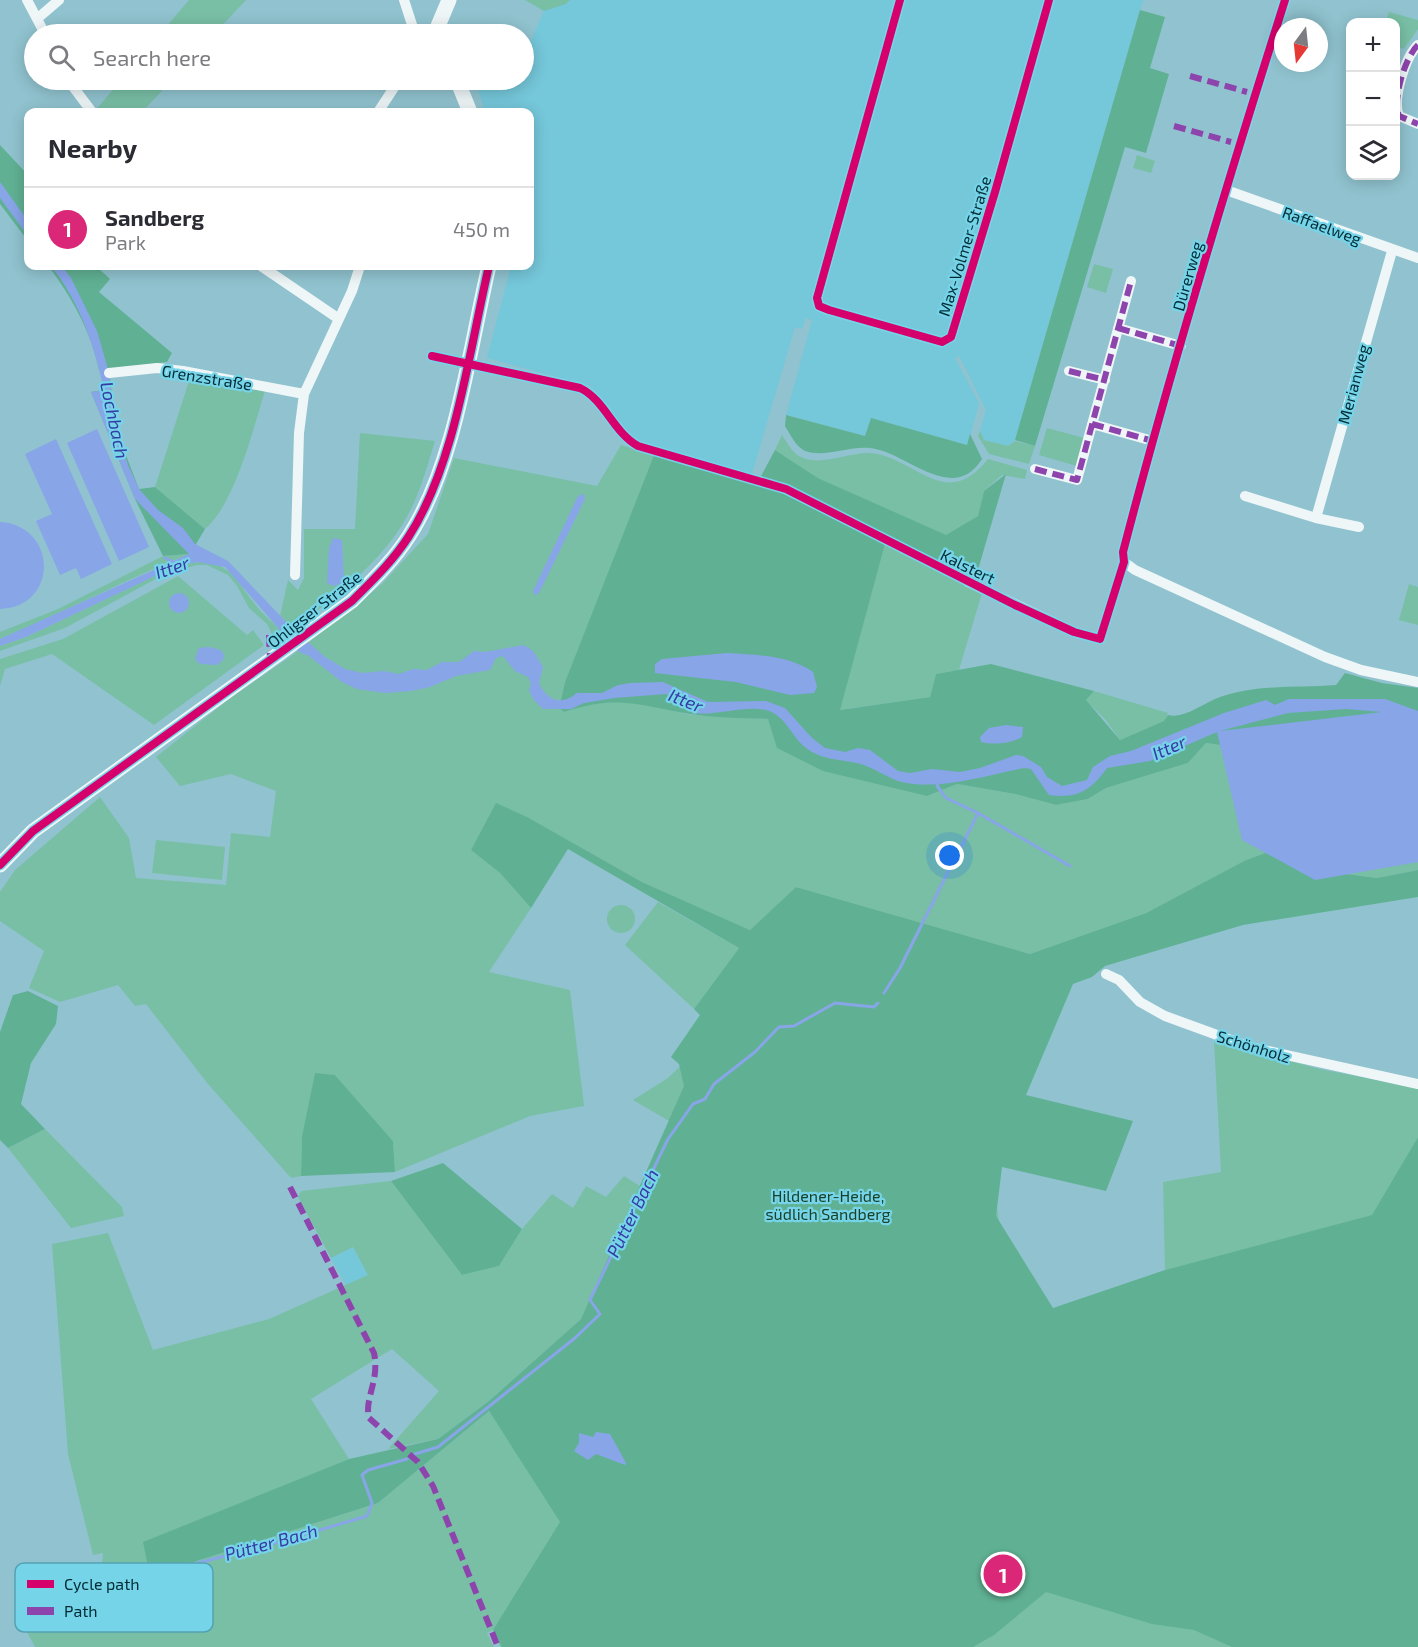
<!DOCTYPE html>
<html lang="en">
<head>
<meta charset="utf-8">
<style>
	body { margin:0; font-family:"Exo 2",sans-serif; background:#f7f7f7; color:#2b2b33 }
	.controls { position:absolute; right:18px; top:18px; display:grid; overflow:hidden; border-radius:12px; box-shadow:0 3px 15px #0003 }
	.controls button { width:54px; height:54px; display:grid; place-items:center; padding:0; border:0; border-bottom:2px solid #e1e1e2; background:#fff; color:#2b2b33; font:30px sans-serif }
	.compass { position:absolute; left:1274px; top:18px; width:54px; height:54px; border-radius:50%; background:#fff; box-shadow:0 3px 15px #0003; rotate:195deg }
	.you { position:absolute; left:950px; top:856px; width:21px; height:21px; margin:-15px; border:4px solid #fff; border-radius:50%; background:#1a73e8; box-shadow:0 0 0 9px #1a73e833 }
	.badge { display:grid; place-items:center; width:39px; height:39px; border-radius:50%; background:#db2777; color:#fff; font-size:20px; font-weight:700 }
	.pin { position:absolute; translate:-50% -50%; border:3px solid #fff; box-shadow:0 2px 6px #0006 }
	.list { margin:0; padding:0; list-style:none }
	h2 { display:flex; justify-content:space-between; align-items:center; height:78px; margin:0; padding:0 24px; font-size:26px }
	h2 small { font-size:20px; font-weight:400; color:#7c7c81 }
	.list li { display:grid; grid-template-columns:39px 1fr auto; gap:18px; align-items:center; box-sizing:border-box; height:84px; padding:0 24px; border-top:2px solid #e1e1e2 }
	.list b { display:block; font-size:22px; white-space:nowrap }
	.list p { margin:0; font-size:20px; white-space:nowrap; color:#7c7c81 }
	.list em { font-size:20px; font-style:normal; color:#7c7c81 }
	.icon { flex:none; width:33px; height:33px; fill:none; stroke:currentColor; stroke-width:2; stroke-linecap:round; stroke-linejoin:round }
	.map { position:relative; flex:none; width:1418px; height:1647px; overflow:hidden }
	.search { position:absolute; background:#fff; box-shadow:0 3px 15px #0003; left:24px; top:24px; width:510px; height:66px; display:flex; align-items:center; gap:15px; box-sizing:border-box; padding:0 21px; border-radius:33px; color:#7c7c81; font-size:22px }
	.panel { position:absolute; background:#fff; box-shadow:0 3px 15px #0003; left:24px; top:108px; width:510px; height:162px; border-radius:12px }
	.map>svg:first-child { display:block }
	.built { fill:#75c7da }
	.green { fill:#79bfa6 }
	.forest { fill:#60b194 }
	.water { fill:#88a5e8; fill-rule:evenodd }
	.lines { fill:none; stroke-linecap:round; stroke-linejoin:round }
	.stream { stroke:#88a5e8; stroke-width:3 }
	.minor { stroke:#eef6f8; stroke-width:10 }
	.secondary { stroke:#eef6f8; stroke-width:15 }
	.quiet { stroke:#8e44ad; stroke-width:6; stroke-dasharray:12 6; stroke-linecap:butt }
	.cycleway-casing { stroke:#76d4e9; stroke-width:11 }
	.cycleway { stroke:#d6006c; stroke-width:8 }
	.labels { text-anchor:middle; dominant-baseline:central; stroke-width:4.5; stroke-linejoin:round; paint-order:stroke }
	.street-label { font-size:16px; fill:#012c35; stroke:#76d4e9 }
	.park-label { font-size:16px; fill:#184228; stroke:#76d4e9 }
	.water-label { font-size:18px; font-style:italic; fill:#353ca4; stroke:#76d4e9 }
	.key { fill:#76d4e9; stroke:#53a2b3; stroke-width:1.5 }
	.key-label { font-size:16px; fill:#012c35 }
</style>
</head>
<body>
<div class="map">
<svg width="1418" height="1647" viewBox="0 0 1418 1647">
	<rect width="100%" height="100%" fill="#90c3cf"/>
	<path class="built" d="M525,0H1143L1015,440L1008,446L984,440L980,431L986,410L959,356L955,358L979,403L968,445L871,419L865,436L786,415L812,320L806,318L802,329L795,327L752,474L647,444L629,434L615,421L590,386L487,358L511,266H530V112H485L475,80H524V48L527,49L544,11Z
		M456,24L486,34H460Z
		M353,1247L368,1275L347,1287L331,1258Z"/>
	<path class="green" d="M189,0H246L214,34H160Z
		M525,0H570L566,4L544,11Z
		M1389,12L1418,20V29L1404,49L1396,47V22H1386Z
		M121,80H172L142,112H98L95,111Z
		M1137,155L1155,161L1151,173L1133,168Z
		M1094,264L1113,269L1106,293L1087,287Z
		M190,378L265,391C253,429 235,504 205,529L155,487Z
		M1047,428L1088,439L1080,467L1039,455Z
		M980,431L984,440L1008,446L1015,441L1035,446L1029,464L989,454L978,436Z
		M360,433L435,441C428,463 422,486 412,507C388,558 337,596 293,629L280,616L288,580L298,590L304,578V529H355Z
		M782,435C786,441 791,450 796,454C819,471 852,448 878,454C922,465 948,509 988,459L1027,470L1025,479L1002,475L984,491L978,516L946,536L818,478L775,450Z
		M621,445L654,455L565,682L559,708L564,712L585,705L623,701L692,715L769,719L927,796L957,784L1015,794L1056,805L1088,799L1106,788L1188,763L1206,743L1383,768L1418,746V870L1377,878L1244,861L1146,913L1030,954L796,887L750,930L642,882L529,818L479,836L471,850L500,873L531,908L489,972L570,990L584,1106L530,1116L395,1172L393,1141L335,1075L315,1074L302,1136L301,1176L291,1178L208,1084L146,1004L135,1006L118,985L60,1002L29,988L44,951L0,921V892L15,870L100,797L129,838L136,878L226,885L231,833L270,837L276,791L231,774L180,786L156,757L230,698L290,657L382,584L428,534L454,458L597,486Z
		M885,544L982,593L959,670L936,674L930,697L839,710Z
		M190,554C125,579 64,613 0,639V632L58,609L163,556Z
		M197,562C233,563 235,580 255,604C263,615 275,624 285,634L276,642L267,624L249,608L237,586L228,575L207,565H197L165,574L65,628L0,651V646L26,637L152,577L172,568Z
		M178,576L247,635L253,630L264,645L154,725L52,654L5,669L0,686V659L63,639Z
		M1409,584L1418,587V625L1399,620Z
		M1094,691L1168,713L1165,721L1120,740L1105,719L1085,700Z
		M156,840L225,847L222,880L152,873Z
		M658,902L739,948L694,1009L625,945Z
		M607 919a14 14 0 1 1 28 0a14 14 0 1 1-28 0Z
		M1214,1041L1320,1069L1418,1088V1137L1373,1215L1165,1270L1163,1182L1221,1172Z
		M702,1045L1020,1079L994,1188L1002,1242L1041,1318L1418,1647H500L495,1629L565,1525L606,1322L587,1306L581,1319L489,1401L438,1439L388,1449L439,1391L392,1349L311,1399L349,1459L144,1542L150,1576L378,1503L489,1411L561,1522L493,1630L487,1633L494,1647H35L22,1623V1616L99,1605L103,1553L93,1555L68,1454L52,1244L108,1233L153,1350L269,1319L368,1275L353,1247L331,1258L298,1197L301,1191L391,1181L462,1275L499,1266L522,1229L552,1194L573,1208L586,1186L606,1197L624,1176L640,1186L609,1257L681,1128L633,1100L668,1078Z
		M45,1129L122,1207L124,1216L71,1228L8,1148Z"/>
	<path class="forest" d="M1140,10L1165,17L1150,68L1169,74L1146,153L1125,147L1035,446L1015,440Z
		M0,145L28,175V241L0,204Z
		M48,266H96L110,279L99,292L172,353L167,362L99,370C92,334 71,295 48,266Z
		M110,379L117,432L139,489L155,487L205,529L190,554L163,556L135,499L91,392L103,390L102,380Z
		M786,415L865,436L871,418L967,445L970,434L982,459C953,506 905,451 870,448C848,446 825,458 805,451C796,447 790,434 785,426Z
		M775,450L818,478L946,535L978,516L984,491L1006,474L975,580L761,476Z
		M654,455L788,494L885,544L840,710L930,697L936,674L991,664L1094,691L1086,700L1120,740L1164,721L1168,715C1185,719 1203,703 1220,697C1257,684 1297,688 1336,685L1345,673L1382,683L1418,688V746L1383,768L1206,743L1188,763L1106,788L1088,799L1056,805L1015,794L957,784L927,796L823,771L777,748L768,719C743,718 716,718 690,714C637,706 620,694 564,712L559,708L565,682Z
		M496,803L529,818L642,882L750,930L796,887L1030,954L1146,913L1244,861L1303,839L1323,871L1377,878L1418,870V897L1243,925L1105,966L1092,977L1073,984L1026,1095L1133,1121L1106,1191L1002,1167L996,1216L1053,1308L1165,1270L1372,1215L1418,1137V1647H1232L1194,1630L1152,1624L1046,1592L994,1635L973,1647H502L493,1630L560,1522L489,1411L378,1503L150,1576L143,1542L349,1459L438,1439L489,1401L581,1319L684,1086L679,1064L671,1057L700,1015L694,1009L739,948L568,849L531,908L500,873L471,850Z
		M28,991L58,1006L56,1024L31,1063L21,1104L45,1129L8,1148L0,1140V1032L13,995Z
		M315,1073L335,1075L393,1141L395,1172L301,1176L302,1136Z
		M443,1163L522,1229L499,1266L462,1275L391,1181Z"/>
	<path class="water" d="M0,182L28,221V236L0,198Z
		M51,266H62L71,278L97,331L108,369L117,432L128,465L139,489L158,510L183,528L195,544L228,561L293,629L325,657L345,669L362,673L384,671L399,674L413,669L427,670L442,662H459L474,651L485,652L524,645L533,651L543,667L539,683C547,701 562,706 577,693H602L618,685L631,683L663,682L708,702L766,701L785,708L812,738L825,748L845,752L858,748L870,750L898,771L910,773L932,769L960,772L980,768L1016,755L1023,756L1041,767L1047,777L1062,786L1087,780L1093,767L1110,756L1131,751L1224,713L1266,700L1275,705L1289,699H1385L1418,711V862L1315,880L1242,840L1217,732L1150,761L1107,768C1091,790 1078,799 1049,795L1031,769L1024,768C986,775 937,792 898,781C885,776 874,768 861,764C842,759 826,761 809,750C791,739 788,716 766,710C743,705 717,716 693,713L682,699L666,694L614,698L584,703L571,709H543L533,699L529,690L531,684L528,677L515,671L503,656L496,658L490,670L456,676L430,687L411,691L385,693L357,689L342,682L309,656L299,652L225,567L197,562L172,568L26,637L0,646V639L189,554L135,499L91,392L104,390C94,345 80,302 51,266ZM1346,709L1382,712L1220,731L1288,713Z
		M97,429L149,547L119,561L67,443Z
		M56,439L112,564L81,579L76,568L60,575L36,521L52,514L25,454Z
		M584,494L585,499L539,593L534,595L533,591L578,496Z
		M0,522C59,526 58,608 0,609Z
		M333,538L342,540L344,583L333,586L327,583L329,548Z
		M169 603a10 10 0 1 1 20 0a10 10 0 1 1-20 0Z
		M209,647L221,650L224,655L223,660L217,665L200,664L195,659L199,648Z
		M727,653C756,655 788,655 813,672L817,687L814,693L790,695L736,682L655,673V664L662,659Z
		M1006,725L1023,727L1022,737C1010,744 994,745 981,742L980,737L989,728Z
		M596,1432L610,1434L626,1463L625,1465L596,1454L588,1460L574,1451L579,1443V1433L593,1437Z"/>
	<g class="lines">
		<path class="stream" d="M165,558L174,562
			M978,813L1070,866
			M884,993L900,968L953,862L950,859L954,853H958L978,813L946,798L937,786L940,780
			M415,1454L438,1447L575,1338L600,1314L590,1300L668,1139L693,1104L705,1099L714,1084L755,1052L779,1027L794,1026L835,1003L874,1007L878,1003
			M155,1574L283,1541L367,1516L372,1503L362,1475L368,1470L407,1459"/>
		<path class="minor" d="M27,0L45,34
			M404,0L415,34
			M900,0L817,298L819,306L829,310L942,342L951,337L995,192L1049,0
			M38,18L59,0
			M1418,45C1405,57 1392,100 1399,116L1418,124
			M68,80L92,112
			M378,112L399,80
			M1226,190L1418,258
			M261,266L339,319
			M1118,328L1181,346
			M1069,371L1105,380
			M109,373L157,368L183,371L304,394
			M1092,424L1153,441
			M1035,469L1077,480L1131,281
			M1245,496L1316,518L1359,527
			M1316,518L1392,251
			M1124,562L1135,570L1325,657L1361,670L1418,682
			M295,575L299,433L304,394L352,291L360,266
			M968,582L1074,632L1100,639L1124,562L1123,552C1171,367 1227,183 1285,0
			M1106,974L1119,980L1140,1002L1165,1016L1250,1047L1418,1084"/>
		<path class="secondary" d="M439,34L438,26L449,0
			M457,80L470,112
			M0,865L33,831L352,601C373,580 393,561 409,536C456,463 469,350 489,266"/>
		<path class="quiet" d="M1418,45C1405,57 1392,100 1399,116L1418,124
			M1190,76L1247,92
			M1174,126L1231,142
			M1118,328L1181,346
			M1069,371L1105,380
			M1092,424L1153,441
			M1035,469L1077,480L1131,281
			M269,635L270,660
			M290,1187L374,1353C380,1381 364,1398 369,1418L418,1462L433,1486L498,1647"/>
		<g class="cycleway-casing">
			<path id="cycleway" d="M900,0L817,298L819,306L829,310L942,342L951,337L995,192L1049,0
				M432,356L580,388C605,400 613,432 638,446L786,489L1015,605L1074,632L1100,639L1124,562L1123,552C1171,367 1227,183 1285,0
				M0,865L33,831L352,601C373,580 393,561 409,536C456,463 469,350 489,266"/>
		</g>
		<use href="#cycleway" class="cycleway"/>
	</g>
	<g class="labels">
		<g class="street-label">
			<text transform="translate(1322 225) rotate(20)">Raffaelweg</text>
			<text transform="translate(964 246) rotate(-73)">Max-Volmer-Straße</text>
			<text transform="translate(1187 276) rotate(-74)">Dürerweg</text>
			<text transform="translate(207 377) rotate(9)">Grenzstraße</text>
			<text transform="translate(1353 384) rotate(-75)">Merianweg</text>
			<text transform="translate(968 566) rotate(26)">Kalstert</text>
			<text transform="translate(314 609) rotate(-38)">Ohligser Straße</text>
			<text transform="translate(1254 1046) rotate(17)">Schönholz</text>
		</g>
		<g class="park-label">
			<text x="828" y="1195">Hildener-Heide,<tspan x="828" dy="18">südlich Sandberg</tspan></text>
		</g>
		<g class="water-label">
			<text transform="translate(115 420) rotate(78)">Lochbach</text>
			<text transform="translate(172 567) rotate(-19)">Itter</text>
			<text transform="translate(686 700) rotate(22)">Itter</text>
			<text transform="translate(1169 747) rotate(-24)">Itter</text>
			<text transform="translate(632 1213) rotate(-64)">Pütter Bach</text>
			<text transform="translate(271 1542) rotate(-15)">Pütter Bach</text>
		</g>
	</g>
	<rect x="15" y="1563" width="198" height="69" rx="9" class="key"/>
	<rect x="27" y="1580" width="27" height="8" fill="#d6006c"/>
	<rect x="27" y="1607" width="27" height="8" fill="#8e44ad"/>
	<g class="key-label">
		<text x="64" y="1590">Cycle path</text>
		<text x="64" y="1617">Path</text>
	</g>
</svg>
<div class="controls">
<button>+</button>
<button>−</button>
<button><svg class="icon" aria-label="layers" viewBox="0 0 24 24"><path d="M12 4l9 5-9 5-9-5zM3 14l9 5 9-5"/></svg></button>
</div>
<svg class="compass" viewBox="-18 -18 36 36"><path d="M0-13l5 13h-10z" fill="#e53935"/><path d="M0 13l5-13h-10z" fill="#7c7c81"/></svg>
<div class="you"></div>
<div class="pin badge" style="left:1003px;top:1574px">1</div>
<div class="search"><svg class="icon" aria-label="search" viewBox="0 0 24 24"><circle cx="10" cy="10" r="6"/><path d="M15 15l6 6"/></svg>Search here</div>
<section class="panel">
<h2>Nearby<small></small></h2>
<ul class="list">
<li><span class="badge">1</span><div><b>Sandberg</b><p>Park</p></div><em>450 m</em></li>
</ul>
</section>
</div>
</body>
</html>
